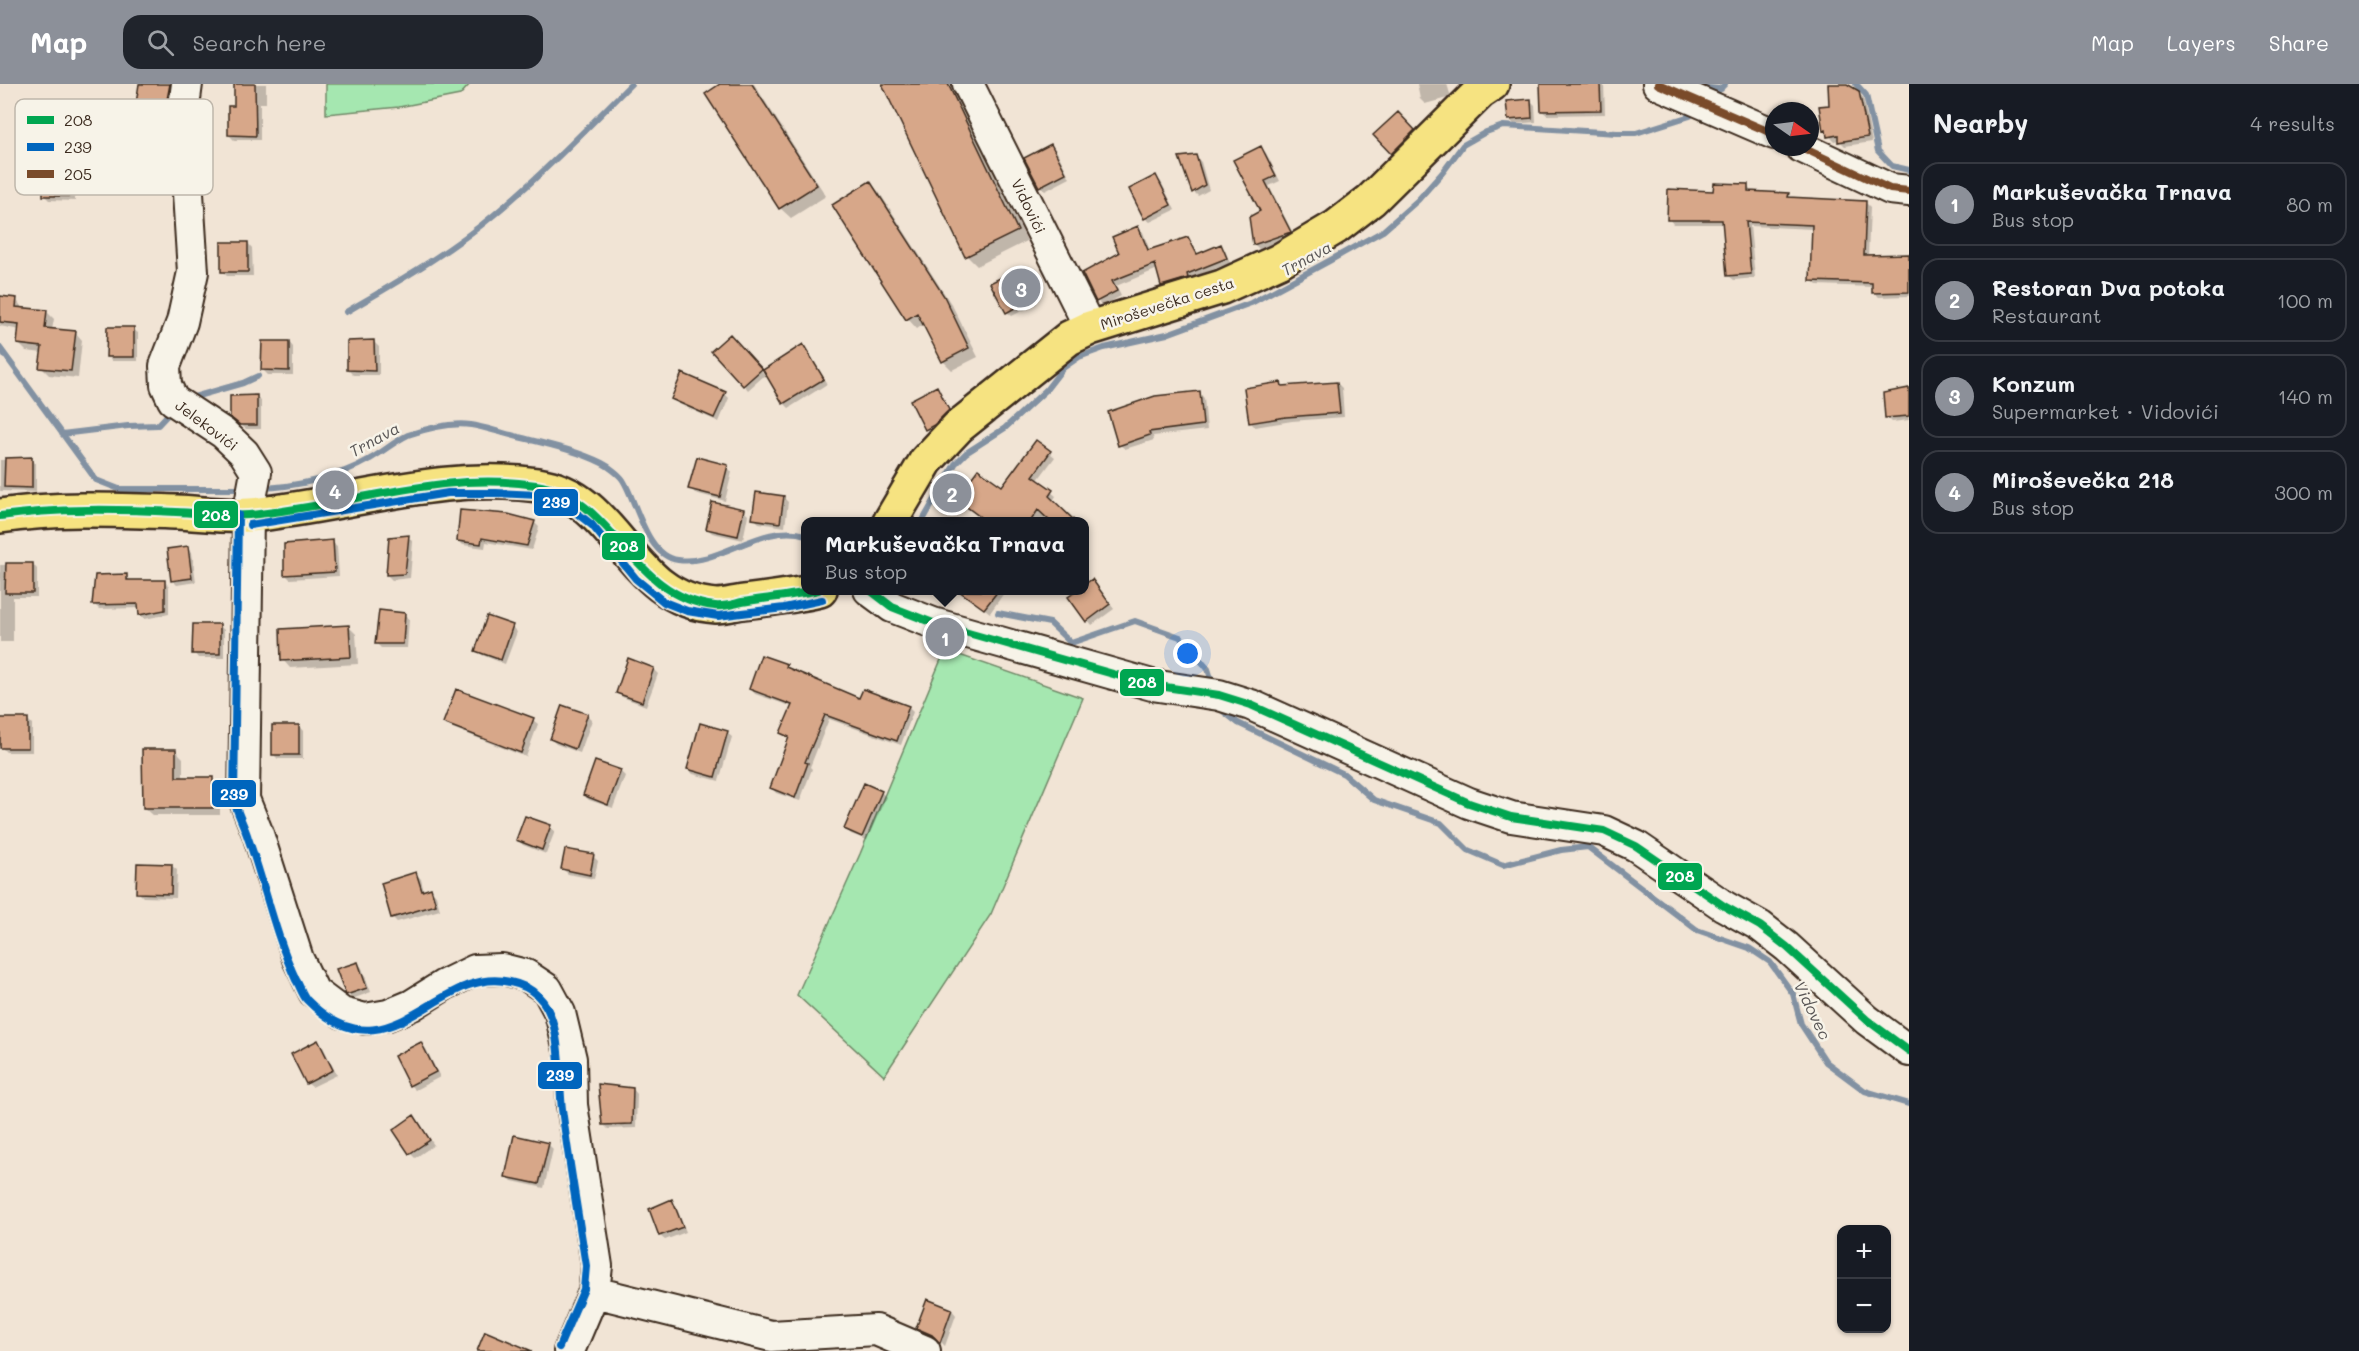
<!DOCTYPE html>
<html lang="en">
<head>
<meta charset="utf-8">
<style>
	body { margin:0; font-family:Mali,sans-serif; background:#20242c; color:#f1f3f6 }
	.controls { position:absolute; right:18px; bottom:18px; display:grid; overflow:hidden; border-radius:12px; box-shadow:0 2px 4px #0004 }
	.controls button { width:54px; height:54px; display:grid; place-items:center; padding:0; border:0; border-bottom:2px solid #363941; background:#171b24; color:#f1f3f6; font:30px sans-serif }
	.compass { position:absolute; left:1765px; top:18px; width:54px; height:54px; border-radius:50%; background:#171b24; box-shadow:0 2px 4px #0004; rotate:104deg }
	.you { position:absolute; left:1188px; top:570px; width:21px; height:21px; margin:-15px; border:4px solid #fff; border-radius:50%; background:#1a73e8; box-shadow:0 0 0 9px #1a73e833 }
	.badge { display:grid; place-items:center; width:39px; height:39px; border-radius:50%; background:#8c9099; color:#fff; font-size:20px; font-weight:700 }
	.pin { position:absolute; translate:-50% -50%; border:3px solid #fff; box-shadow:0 2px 6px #0006 }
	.popup { position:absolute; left:801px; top:433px; width:288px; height:78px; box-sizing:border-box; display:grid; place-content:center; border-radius:12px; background:#171b24; filter:drop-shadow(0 2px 4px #0005); font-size:20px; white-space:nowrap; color:#9ea1a6 }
	.popup b { font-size:22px; color:#f1f3f6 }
	.popup::after { content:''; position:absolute; left:50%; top:100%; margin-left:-12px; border:12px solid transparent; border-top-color:#171b24 }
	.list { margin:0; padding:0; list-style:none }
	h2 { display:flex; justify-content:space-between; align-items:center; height:78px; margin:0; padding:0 24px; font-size:26px }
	h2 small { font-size:20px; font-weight:400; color:#9ea1a6 }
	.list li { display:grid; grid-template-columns:39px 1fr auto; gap:18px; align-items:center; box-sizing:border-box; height:84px; margin:0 12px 12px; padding:0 12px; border:2px solid #363941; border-radius:18px }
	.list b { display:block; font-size:22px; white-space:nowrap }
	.list p { margin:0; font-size:20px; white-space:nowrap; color:#9ea1a6 }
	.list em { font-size:20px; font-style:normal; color:#9ea1a6 }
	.icon { flex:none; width:33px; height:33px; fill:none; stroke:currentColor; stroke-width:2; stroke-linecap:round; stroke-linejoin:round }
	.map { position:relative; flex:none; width:1909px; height:1267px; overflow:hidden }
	header { display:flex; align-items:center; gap:36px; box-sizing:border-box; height:84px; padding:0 30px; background:#8c9099; color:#fff }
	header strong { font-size:28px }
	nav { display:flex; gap:33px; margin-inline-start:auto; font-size:21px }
	.search { width:420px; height:54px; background:#20242c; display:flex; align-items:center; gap:15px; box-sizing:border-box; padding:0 21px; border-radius:18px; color:#9ea1a6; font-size:22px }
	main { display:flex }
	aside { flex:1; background:#171b24 }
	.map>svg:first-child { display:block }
	.green { fill:#a5e7b0; stroke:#708867; stroke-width:1.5 }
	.shadow { fill:#0003 }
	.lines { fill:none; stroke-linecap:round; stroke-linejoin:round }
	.stream { stroke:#8291a2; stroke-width:6 }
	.building { fill:#d7a789; stroke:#3b2a1e; stroke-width:1.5 }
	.minor-casing { stroke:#3b2a1e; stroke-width:34 }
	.major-casing { stroke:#3b2a1e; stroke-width:38 }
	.minor { stroke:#f7f3e8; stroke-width:30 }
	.major { stroke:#f6e381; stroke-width:33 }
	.bus-1-casing { stroke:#f7f3e8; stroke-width:12 }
	.bus-2-casing { stroke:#f7f3e8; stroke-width:12 }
	.bus-3-casing { stroke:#f7f3e8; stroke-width:12 }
	.bus-1 { stroke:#00a651; stroke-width:8 }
	.bus-2 { stroke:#0065bd; stroke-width:8 }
	.bus-3 { stroke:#7a4b2a; stroke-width:8 }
	.labels { text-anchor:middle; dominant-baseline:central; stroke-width:5; stroke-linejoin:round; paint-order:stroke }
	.street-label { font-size:15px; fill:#3b2a1e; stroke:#f7f3e8 }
	.water-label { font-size:16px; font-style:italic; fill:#585555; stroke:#f7f3e8 }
	.key { fill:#f7f3e8; stroke:#bfb7ab; stroke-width:1.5 }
	.key-label { font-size:16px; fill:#3b2a1e }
	.line-badge { stroke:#f7f3e8; stroke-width:2 }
	.badge-label { font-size:16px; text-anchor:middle; font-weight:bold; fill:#fff }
</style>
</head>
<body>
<header>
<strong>Map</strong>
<div class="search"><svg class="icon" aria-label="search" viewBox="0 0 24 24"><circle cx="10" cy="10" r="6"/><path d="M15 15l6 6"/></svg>Search here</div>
<nav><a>Map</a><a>Layers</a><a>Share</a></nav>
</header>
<main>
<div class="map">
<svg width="1909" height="1267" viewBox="0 0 1909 1267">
	<rect width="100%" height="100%" fill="#f1e4d5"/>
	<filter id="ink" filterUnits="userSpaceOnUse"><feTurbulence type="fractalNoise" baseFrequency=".0167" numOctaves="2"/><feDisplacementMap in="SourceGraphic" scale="12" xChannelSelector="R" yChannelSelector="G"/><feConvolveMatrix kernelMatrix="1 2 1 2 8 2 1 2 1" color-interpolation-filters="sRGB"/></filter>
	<g filter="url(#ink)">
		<path class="green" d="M326,0H470L460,11L399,23L326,30Z
			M945,566L1083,614L991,830L884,992L797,911L860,770Z"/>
		<path class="shadow" d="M140,0H175L171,25L166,24V74L140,73L135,69Z
			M235,0H266V19H260V56H234L229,51L235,23Z
			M723,0H754L826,112L791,134L780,124L707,10Z
			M884,0H952L1027,157L977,182L967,172Z
			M1417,0H1447L1451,13L1425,20L1420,15Z
			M1542,0H1604L1605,30L1547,31L1542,27Z
			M1830,0H1844L1863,13L1872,58L1845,62L1839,56L1834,57L1824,46L1830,22Z
			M1530,16L1535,21L1536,38L1514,40L1509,35Z
			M1398,30L1418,52L1397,73L1375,51Z
			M1051,61L1056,66L1070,94L1045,107L1040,102Z
			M1261,64L1266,69L1280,97L1269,102L1295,153L1259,165L1255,161L1251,134L1262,128Z
			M1196,73L1201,78L1209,106L1198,112L1194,108Z
			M70,84L75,88V117L49,116L44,111Z
			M1156,93L1161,98L1175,126L1150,138L1145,134Z
			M869,99L879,108L953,223L978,273L952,286L943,277L924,240L917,245L908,235L834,121Z
			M1747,101L1752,109L1788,110L1793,115L1866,119L1870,123L1868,173L1909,172V212L1879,213L1874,208V203L1817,201L1812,197L1813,145L1750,142L1755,194L1734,196L1729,192L1724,140H1673L1669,135L1715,108Z
			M1138,144L1143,148L1150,167L1188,155L1199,171L1221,162L1225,166L1230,179L1191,194L1192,198L1167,206L1163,201L1158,185L1116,202L1121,212L1102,222L1098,217L1084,189L1121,170Z
			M248,159L252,164L253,192H227L222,187Z
			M1018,187L1023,191L1037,219L1012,232L1007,228Z
			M0,214L16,215L23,225L46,227L54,235L52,246L75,248L82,256L78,294L49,291L41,283L43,269L26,267L18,259L20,246L0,242Z
			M133,245L138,249V277H112L108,272Z
			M735,256L765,291L748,306L744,301Z
			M289,258L293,263V291H268L263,286Z
			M374,258L379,263V291H353L348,286Z
			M803,262L827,300L789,324L784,319Z
			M1337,299L1342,304L1344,333L1292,337L1255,343L1250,338L1281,300L1284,303Z
			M937,304L953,331L931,350L926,345Z
			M1909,306V336L1892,338L1887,333Z
			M1199,309L1204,314L1207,346L1153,352L1154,356L1125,365L1120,361Z
			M725,310L729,314L719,338L677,319L673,314Z
			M256,313L261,317V345H246L236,337Z
			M1036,358L1055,373L1037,397L1056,412L1053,417L1074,438H982L1002,405Z
			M31,375L36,380V408L0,407V376Z
			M727,383L732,388L725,417L695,409L690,404Z
			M783,413L788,418L785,443L759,439L754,434Z
			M743,426L748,431L743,456L712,449L708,445Z
			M534,438L539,443L532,466L486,458L485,464L463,461L458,456Z
			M408,453L413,458L410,494L392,496L387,491Z
			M332,458L337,462L339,492L290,495L285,490Z
			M188,464L192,468L196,498L177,501L172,496Z
			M33,480L37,485V513H13V558H0V481Z
			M126,491L131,498L164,497L169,502V530L145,535L140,531V524L99,525L94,520Z
			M1096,502L1114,525L1092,541L1070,513L1079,506Z
			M960,506H1006L990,529Z
			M404,530L409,535L407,564H381L376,559Z
			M219,541L224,546V574H198L194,569Z
			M348,542L356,550L358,580L290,584L283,576Z
			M512,543L517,548L505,580L482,571L477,566Z
			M786,581L791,586L860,616L908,623L913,628L901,661L829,635L810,683L812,685L800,717L776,709L772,704L790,655L782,649L793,623L755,610L751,605Z
			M653,585L658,590L646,622L622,613L618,609Z
			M587,631L592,636L580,669L556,660L551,655Z
			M27,635L32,640V668H6L1,663Z
			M533,636L538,640L526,673L450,643L445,639Z
			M299,642L303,647V675H278L273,670Z
			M727,649L732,653L719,697L693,690L688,685Z
			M175,666L183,674V695H212L220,702V731H152L144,724Z
			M620,687L625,692L613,724L589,716L584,711Z
			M881,708L886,713L867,756L851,750L846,745Z
			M550,743L555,747L546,770L523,761L518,756Z
			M593,772L598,777L594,795L568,790L563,785Z
			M172,782L177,786L176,814L143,813L138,808Z
			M416,790L421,795L424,808L431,806L436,811L440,826L397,838L392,833Z
			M358,879L362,884L371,908L352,915L348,910Z
			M318,958L323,963L337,991L312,1003L307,999Z
			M421,960L426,965L440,993L415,1006L410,1001Z
			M633,1005L637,1010L636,1044L608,1045L603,1040Z
			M418,1038L434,1061L415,1074L410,1069Z
			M548,1060L553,1065L544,1104L512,1097L507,1092Z
			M671,1117L676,1122L686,1148L665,1156L660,1152L650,1126Z
			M952,1226L956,1231L945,1262L939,1256L923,1249L918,1244Z"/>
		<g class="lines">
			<path class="stream" d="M1856,0L1866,11L1878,67L1892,82L1909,86
				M1699,3L1721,5
				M1711,14L1725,0
				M346,228C397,198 450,168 495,130C543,90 587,44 631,0
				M0,264L96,396L119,405H244
				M187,315L243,299L258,292
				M62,350L128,342L158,341L172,326
				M260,404C296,403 339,393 370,375C383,368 395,357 408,351C428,344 450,338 471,341C484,343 498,348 511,351C541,359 573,365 602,379C608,382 619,390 623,396C637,418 646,472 678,476C720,482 761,438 806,451
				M922,438L955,380L966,369L1005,344L1046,306L1063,284L1079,273L1104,264L1167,250L1251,219L1329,177L1383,147L1418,116L1443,88L1463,61L1486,48L1503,42L1617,49H1636L1690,32L1696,27
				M998,529L1050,539L1071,559L1135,537L1180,553L1208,585L1213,601
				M1220,625L1238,639L1344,690L1374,716L1441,739L1468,766L1503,781L1561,766L1588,763L1697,846L1749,864L1770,878L1793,910L1801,940L1826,978L1865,1007L1909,1020"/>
		</g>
		<path class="building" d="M139,0H170L166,21L162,20V70L134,69L135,26Z
			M234,0H255L256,52L228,51V22H234Z
			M720,0H752L817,101L779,125L705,10Z
			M882,0H948L1018,147L965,173Z
			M1540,0H1600L1601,26L1541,27Z
			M1828,0H1847L1859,7L1868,53L1838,58V51L1827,53L1826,46L1823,47L1819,22L1829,21Z
			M1531,15L1532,34L1508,36L1506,17Z
			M1398,28L1415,46L1391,70L1373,51Z
			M1051,60L1066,89L1039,103L1024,74Z
			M1261,62L1276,92L1265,97L1291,148L1253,161L1249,133L1260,127L1233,76Z
			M1196,71L1205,101L1192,109L1179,73Z
			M71,82L70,112H43V83Z
			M1156,91L1171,121L1144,135L1129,105Z
			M870,97L944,212L969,264L942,278L917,229L906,236L832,121Z
			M1714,99L1748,100V107L1789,109L1788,113L1866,117L1864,171L1909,170V208L1872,209V199L1810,197L1812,141L1746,138L1751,190L1727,192L1722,136H1667L1668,105L1713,107Z
			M1138,142L1148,166L1188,153L1197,170L1221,160L1227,174L1187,190L1188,194L1161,202L1155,180L1112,197L1117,207L1096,218L1082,189L1119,169L1112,153Z
			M221,158H248V188H221Z
			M1018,185L1033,214L1006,229L990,199Z
			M0,212L17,214L16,223L47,226L45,244L76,247L71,287L39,284L42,263L17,260L19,240L0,238Z
			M107,243H134V273H106Z
			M730,250L762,285L743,302L711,267Z
			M374,256L375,287L347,286V257Z
			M262,257H289V287L261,286Z
			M803,260L824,295L783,320L763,286Z
			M682,289L726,308L714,334L671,315Z
			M1281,298L1282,302L1337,298L1340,329L1286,333L1249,339L1244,304Z
			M937,302L949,326L934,341L925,346L910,316Z
			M1909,304V332L1885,334L1883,309Z
			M1200,307L1203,341L1149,348L1150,351L1118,362L1108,328L1155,312Z
			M257,311V341H240L230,333V312Z
			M1036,356L1051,367L1033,392L1053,406L1049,412L1076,438H1051L1038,426L1030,438H987L956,415L978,385L1002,402Z
			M32,373V404L4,403L5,374Z
			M697,373L728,381L720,413L688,405Z
			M756,408L784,412L780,439L752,435Z
			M712,418L744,425L738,452L706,445Z
			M460,426L508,430L535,437L527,462L482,454L481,460L457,457Z
			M409,451L405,490L386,491L389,453Z
			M333,456L335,488L284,491V460Z
			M188,462L192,494L171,497L167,465Z
			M6,479H33V509H5Z
			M127,490V496H165V526L139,531L138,520L92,521L95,491Z
			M1092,495L1110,520L1086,538L1068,513L1077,507H1084V501Z
			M959,507H998L984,525Z
			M379,526L405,529L403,560H375Z
			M487,532L513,541L501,576L475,567Z
			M193,540H220V570H192Z
			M349,541L351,573L281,577L280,545Z
			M761,571L787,580L786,583L859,614L863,605L909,622L897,657L825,631L805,678L808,679L795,714L770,704L789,653L780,649L792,621L749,605Z
			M628,574L654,584L642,618L616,609Z
			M456,605L534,634L521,669L443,639Z
			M562,621L588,630L575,665L550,655Z
			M0,634H28V664H0Z
			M700,639L728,647L715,693L687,685Z
			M272,641H299V671H272Z
			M142,665H176V693H213V724H143Z
			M595,677L621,686L608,721L583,711Z
			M864,699L882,707L862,753L844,745Z
			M525,732L551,741L542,766L516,756Z
			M565,765L594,770L590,791L561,785Z
			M137,779L172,780L171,810L136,809Z
			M416,788L422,807L431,804L436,821L391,834L381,799Z
			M358,878L367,904L346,911L336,885Z
			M318,956L333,986L306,1000L291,970Z
			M421,958L436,988L409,1002L394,972Z
			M598,1000L633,1004L632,1040L602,1041Z
			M414,1031L430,1056L409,1070L393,1046Z
			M514,1051L549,1059L539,1100L505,1093Z
			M672,1115L683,1143L659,1152L649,1125Z
			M927,1215L952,1225L940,1259L932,1251L916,1244Z
			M485,1247L532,1267H477Z"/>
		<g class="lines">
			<g class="minor-casing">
				<path id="minor" d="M187,0L183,30L193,188L182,238L165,282L166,301L173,316L223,349L244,369L256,388L248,431L244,715L258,750L298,875L314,908L342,929L365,935L388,931L412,921L444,901L475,886L502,885L526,891L547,905L560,929L571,975L572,1021L597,1182L594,1208L569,1267
					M968,0L1090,244
					M1658,0L1774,50
					M1801,63L1890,105L1909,107
					M869,506L892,523L933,539L1152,601L1219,611L1251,621L1469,719L1511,733L1604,747L1636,762L1724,822L1760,842L1787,863L1867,936L1909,967
					M594,1208L771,1252L876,1246L925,1267"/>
			</g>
			<g class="major-casing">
				<path id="major" d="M0,432C58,423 118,426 177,428C200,429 226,433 250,431C346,422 440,387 538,401C620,413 628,517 716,522C725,522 735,519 743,518C769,515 794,512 820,506
					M890,438L926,377L958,343L1069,254L1090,244L1222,203L1279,177L1336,143L1371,116L1480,8L1492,0"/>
			</g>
			<use href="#minor" class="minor"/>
			<use href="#major" class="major"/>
			<g class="bus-1-casing">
				<path id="bus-1" d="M0,432C59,424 117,425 176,428C201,429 225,433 249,431C345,423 439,386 536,401C616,413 629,512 715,522C724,523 733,520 742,518C767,514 792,512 818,506
					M870,506L892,523L933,539L1152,601L1219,611L1251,621L1469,719L1511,733L1604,747L1636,762L1724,822L1760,842L1787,863L1867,936L1909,967"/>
			</g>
			<g class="bus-2-casing">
				<path id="bus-2" d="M238,431L234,716C237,729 244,741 248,754C265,801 275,851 296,896C300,902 302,911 307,916C389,999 438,880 510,898C520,900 530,904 538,912C563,935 558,994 562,1025C569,1078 578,1130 586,1182L584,1205L559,1263
					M250,441L448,409H496L538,411L573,426L592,441L636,495L664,518L687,527L718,532L784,524L822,516"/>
			</g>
			<g class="bus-3-casing">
				<path id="bus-3" d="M1658,0L1774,50
					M1801,63L1890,105L1909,107"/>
			</g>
			<use href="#bus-1" class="bus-1"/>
			<use href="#bus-2" class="bus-2"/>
			<use href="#bus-3" class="bus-3"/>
		</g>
	</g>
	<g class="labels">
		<g class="street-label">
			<text transform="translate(1029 122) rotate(64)">Vidovići</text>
			<text transform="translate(1167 219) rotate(-18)">Miroševečka cesta</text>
			<text transform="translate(207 341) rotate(37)">Jelekovići</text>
		</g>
		<g class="water-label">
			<text transform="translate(1306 174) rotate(-29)">Trnava</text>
			<text transform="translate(374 355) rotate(-29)">Trnava</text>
			<text transform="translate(1813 926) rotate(64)">Vidovec</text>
		</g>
	</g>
	<rect x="15" y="15" width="198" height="96" rx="9" class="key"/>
	<rect x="27" y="32" width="27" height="8" fill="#00a651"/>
	<rect x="27" y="59" width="27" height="8" fill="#0065bd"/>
	<rect x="27" y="86" width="27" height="8" fill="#7a4b2a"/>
	<g class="key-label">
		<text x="64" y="42">208</text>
		<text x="64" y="69">239</text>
		<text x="64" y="96">205</text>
	</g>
	<g class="line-badge">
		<rect x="533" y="404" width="46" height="29" rx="6" fill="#0065bd"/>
		<rect x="193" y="416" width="46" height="29" rx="6" fill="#00a651"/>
		<rect x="601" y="448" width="45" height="29" rx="6" fill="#00a651"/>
		<rect x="1119" y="584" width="46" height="29" rx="6" fill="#00a651"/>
		<rect x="211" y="695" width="46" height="29" rx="6" fill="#0065bd"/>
		<rect x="1657" y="778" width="46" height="29" rx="6" fill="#00a651"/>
		<rect x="537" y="977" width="46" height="29" rx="6" fill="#0065bd"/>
	</g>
	<g class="badge-label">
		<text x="556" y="424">239</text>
		<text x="216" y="437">208</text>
		<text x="624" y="468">208</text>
		<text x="1142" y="604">208</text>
		<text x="234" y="716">239</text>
		<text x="1680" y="798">208</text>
		<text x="560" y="997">239</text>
	</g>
</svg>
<div class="controls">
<button>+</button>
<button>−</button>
</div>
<svg class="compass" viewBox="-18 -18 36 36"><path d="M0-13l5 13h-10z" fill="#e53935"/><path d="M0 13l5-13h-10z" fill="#9ea1a6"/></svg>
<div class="you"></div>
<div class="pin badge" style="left:945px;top:553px">1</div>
<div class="popup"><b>Markuševačka Trnava</b>Bus stop</div>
<div class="pin badge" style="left:952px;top:409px">2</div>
<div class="pin badge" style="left:1021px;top:204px">3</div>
<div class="pin badge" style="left:335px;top:406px">4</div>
</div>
<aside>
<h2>Nearby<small>4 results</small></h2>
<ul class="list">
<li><span class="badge">1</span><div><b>Markuševačka Trnava</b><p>Bus stop</p></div><em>80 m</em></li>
<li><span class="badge">2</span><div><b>Restoran Dva potoka</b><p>Restaurant</p></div><em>100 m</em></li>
<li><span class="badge">3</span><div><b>Konzum</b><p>Supermarket · Vidovići</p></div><em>140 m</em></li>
<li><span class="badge">4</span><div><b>Miroševečka 218</b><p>Bus stop</p></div><em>300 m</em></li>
</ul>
</aside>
</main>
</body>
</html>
